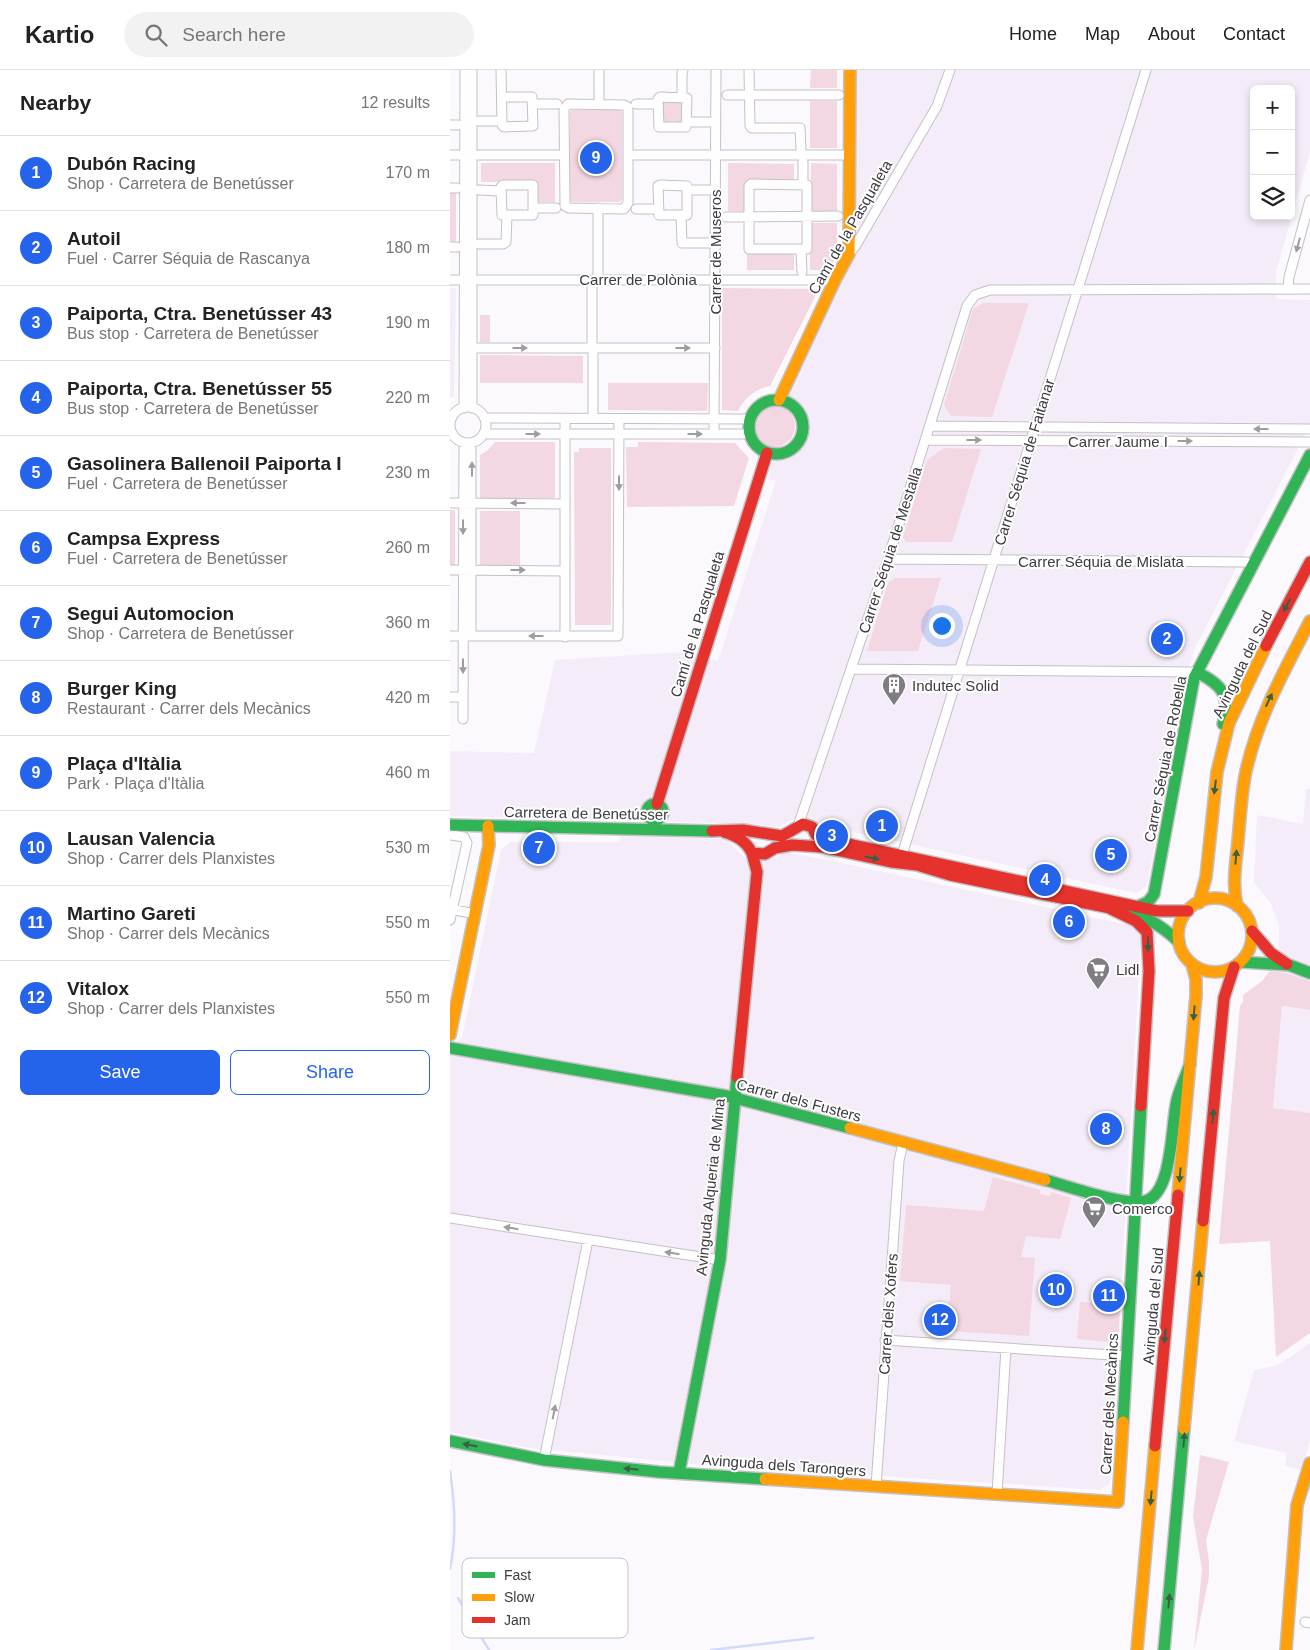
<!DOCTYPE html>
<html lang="en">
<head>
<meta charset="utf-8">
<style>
	body { margin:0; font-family:Helvetica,sans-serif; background:#f2f2f2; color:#222 }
	.controls { position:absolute; right:15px; top:15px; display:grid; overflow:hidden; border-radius:8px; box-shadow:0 2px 8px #0003 }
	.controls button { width:45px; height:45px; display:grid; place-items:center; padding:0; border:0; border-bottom:1px solid #e0e0e0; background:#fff; color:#222; font:25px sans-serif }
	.you { position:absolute; left:491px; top:555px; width:18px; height:18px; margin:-12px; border:4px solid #fff; border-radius:50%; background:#1a73e8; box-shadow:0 0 0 8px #1a73e833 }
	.badge { display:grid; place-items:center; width:32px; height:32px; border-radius:50%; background:#2563eb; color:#fff; font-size:16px; font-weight:700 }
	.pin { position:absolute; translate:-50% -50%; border:2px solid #fff; box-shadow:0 1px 5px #0006 }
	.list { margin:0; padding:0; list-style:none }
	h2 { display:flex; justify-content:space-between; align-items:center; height:65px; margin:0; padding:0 20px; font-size:21px }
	h2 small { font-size:16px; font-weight:400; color:#767676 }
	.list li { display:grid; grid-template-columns:32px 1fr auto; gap:15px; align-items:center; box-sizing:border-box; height:75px; padding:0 20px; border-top:1px solid #e0e0e0 }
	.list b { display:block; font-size:19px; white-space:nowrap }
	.list p { margin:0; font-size:16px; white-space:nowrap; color:#767676 }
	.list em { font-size:16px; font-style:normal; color:#767676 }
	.actions { display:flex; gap:10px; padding:15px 20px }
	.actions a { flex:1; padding:11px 0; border:1px solid #2563eb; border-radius:8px; text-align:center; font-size:18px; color:#2563eb }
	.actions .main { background:#2563eb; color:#fff }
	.icon { flex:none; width:28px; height:28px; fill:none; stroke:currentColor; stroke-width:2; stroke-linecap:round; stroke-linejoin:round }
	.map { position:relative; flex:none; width:860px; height:1580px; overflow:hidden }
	header { display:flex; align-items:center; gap:30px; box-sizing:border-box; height:70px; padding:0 25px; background:#fff; border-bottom:1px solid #e0e0e0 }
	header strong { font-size:24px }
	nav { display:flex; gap:28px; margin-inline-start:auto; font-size:18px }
	.search { width:350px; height:45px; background:#f2f2f2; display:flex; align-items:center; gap:12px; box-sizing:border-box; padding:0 18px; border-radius:28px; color:#767676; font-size:19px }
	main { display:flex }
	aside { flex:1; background:#fff }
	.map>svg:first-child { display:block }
	.built { fill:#f4ecf8; fill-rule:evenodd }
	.green { fill:#f3d7e2 }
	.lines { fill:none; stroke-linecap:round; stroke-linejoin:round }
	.stream { stroke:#d1dafc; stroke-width:2.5 }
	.street-casing { stroke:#c4c1c5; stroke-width:11 }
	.fast-casing { stroke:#c4c1c5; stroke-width:14 }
	.slow-casing { stroke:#c4c1c5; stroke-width:14 }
	.jam-casing { stroke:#c4c1c5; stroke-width:14 }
	.street { stroke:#fffeff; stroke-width:9 }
	.fast { stroke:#30b455; stroke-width:11 }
	.slow { stroke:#ff9f0a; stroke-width:11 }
	.jam { stroke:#e5322d; stroke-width:11 }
	.oneway { fill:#9e9c9f }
	.oneway2 { fill:#395f46 }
	.labels { text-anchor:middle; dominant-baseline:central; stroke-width:4; stroke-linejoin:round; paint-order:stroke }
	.street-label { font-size:15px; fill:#3d3a3f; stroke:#fff }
	.poi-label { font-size:15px; fill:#3d3a3f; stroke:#fff; text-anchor:start }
	.key { fill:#fff; stroke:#c5c4c5; stroke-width:1 }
	.key-label { font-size:14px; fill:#3d3a3f }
</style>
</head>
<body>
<header>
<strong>Kartio</strong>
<div class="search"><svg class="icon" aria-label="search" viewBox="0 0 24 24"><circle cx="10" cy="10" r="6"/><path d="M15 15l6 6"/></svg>Search here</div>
<nav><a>Home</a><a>Map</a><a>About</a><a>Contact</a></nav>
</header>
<main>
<aside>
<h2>Nearby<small>12 results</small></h2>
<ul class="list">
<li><span class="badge">1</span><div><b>Dubón Racing</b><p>Shop · Carretera de Benetússer</p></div><em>170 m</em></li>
<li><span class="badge">2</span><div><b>Autoil</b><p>Fuel · Carrer Séquia de Rascanya</p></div><em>180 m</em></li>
<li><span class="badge">3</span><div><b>Paiporta, Ctra. Benetússer 43</b><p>Bus stop · Carretera de Benetússer</p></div><em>190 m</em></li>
<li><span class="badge">4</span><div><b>Paiporta, Ctra. Benetússer 55</b><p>Bus stop · Carretera de Benetússer</p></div><em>220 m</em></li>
<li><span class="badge">5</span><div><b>Gasolinera Ballenoil Paiporta I</b><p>Fuel · Carretera de Benetússer</p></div><em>230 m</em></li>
<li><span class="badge">6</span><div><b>Campsa Express</b><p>Fuel · Carretera de Benetússer</p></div><em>260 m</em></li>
<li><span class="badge">7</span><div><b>Segui Automocion</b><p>Shop · Carretera de Benetússer</p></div><em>360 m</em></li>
<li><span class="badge">8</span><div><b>Burger King</b><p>Restaurant · Carrer dels Mecànics</p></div><em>420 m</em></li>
<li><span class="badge">9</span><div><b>Plaça d'Itàlia</b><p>Park · Plaça d'Itàlia</p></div><em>460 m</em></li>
<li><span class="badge">10</span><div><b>Lausan Valencia</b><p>Shop · Carrer dels Planxistes</p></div><em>530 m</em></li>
<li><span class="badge">11</span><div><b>Martino Gareti</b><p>Shop · Carrer dels Mecànics</p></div><em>550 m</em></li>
<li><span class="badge">12</span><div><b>Vitalox</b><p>Shop · Carrer dels Planxistes</p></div><em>550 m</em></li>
</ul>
<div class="actions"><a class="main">Save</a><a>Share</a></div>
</aside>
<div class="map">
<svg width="860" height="1580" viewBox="0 0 860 1580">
	<rect width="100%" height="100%" fill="#fcf9fe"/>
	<path class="built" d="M405,0H860V81L826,202V229L860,230V356L743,582L733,619L697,816L686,823L343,749L328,757L305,754L0,746V681L84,683L105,590L234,582L268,591L326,411L317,409L322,394L324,389L334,388L349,379L357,361L356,349L351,337L344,330L336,325L404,183ZM804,19H841V146H804Z
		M0,218H6L4,326L0,328Z
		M856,719H860V911L835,903L820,901L829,879V856L821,834L804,812L807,745L853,754Z
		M170,766L277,769L293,787L326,788L335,782L392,793L683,856L691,866L660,1413L650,1420L253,1395L79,1378L0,1362V978L12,968L51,780L60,772H169Z
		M832,936L860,940V1043L823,1038Z
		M860,1272V1370L852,1400L835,1396L837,1383L784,1371L804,1300L826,1296L846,1283Z"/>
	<path class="green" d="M361,0H387V18H360Z
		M210,29H220V32L224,33L225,29H235L232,44H235V55H225V51H221L220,55H210V44H213V40H210Z
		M360,31H387V78H360Z
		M122,40H170L172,42V130L170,132H121L119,130L120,42Z
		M31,93H105V132H86L85,112H31Z
		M278,93L344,94V113L298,112L297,141H278Z
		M361,93L387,94V141H360Z
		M0,123H6V172L0,171Z
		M360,153H387V186L379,200H360Z
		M297,181H344V200H297Z
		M272,218L369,219L320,316C305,319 295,328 288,341L272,340Z
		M533,233H579L542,347L501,346L494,335L523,239Z
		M30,245H40V272H30Z
		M30,285L133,286V313H30Z
		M158,313H258L257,341L158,340Z
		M303 356a21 21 0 1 1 42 0a21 21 0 1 1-42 0Z
		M45,372H105V428H30V385L37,381Z
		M188,372L285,373L299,388L284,436L177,437L176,377H188Z
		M129,378H161V555H125L124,382H129Z
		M494,378L531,379L502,472H456L453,467L477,390Z
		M0,440H5V495H0Z
		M30,441H70V495H30Z
		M445,508H491L468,581H417L438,513Z
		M820,901L835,903L860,911V940L832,936L823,1038L860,1043V1263L826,1287L820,1171L769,1174L790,936L793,932V925L812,911Z
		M543,1107L590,1120V1124L600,1126L601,1122L621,1128L610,1169L576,1166L571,1187L585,1188L579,1266L497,1261L501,1215L450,1211L456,1135L534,1141Z
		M630,1232L670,1234L669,1263L658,1272L627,1269Z
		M750,1385L779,1392L756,1470L759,1492V1507L744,1580L752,1500L743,1447Z"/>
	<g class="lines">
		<path class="stream" d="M0,1401C5,1434 7,1466 0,1499
			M8,1528L39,1580
			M261,1580L363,1568"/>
		<g class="street-casing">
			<path id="street" d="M51,0L52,55L54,57L83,56L82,27H52
				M149,0V34
				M299,0L300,56L302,58H350L351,80
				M277,25H389
				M210,27L237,28L236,57H209L208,29Z
				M232,27V3L233,0
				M83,34H107
				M118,34L174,35L178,37V133L174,139L119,138L115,136L114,39Z
				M186,34H208
				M29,51H52
				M237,52H260
				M0,55H8
				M0,85H114
				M178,85H399
				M353,92V114
				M301,114L357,115V179H299V116Z
				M53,115H83V145H52L51,117Z
				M210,115L237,116V145H209L208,116Z
				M0,118H7
				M29,120L51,121
				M237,120H259
				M83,138H106
				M186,139H208
				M231,145L232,173H259
				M276,147L388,146
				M29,174H53L56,172L57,146
				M0,177H7
				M351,180L352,202
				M399,184L406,175L487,36L500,0
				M148,209V138
				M0,210H385
				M142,216V274
				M838,219L839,207L860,130
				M22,278H265
				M143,284V343
				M0 355a18 18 0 1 1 36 0a18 18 0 1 1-36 0Z
				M14,338L15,0
				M22,338V0
				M35,348L299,349
				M115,349V567
				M480,356L860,359
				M34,364H299
				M264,364L266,0
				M475,370L860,372
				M0,433L115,434
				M438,489L796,492L803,495
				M0,500L115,501
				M0,566H168L169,349
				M21,566V373
				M401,599L747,602
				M0,627H13
				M13,649L14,373
				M348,756L438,489L517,236L525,225L540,220L860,219
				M0,765L14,767L17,773L0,850
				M452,785L696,0
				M0,839L25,844
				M0,1148L270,1190
				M435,1270L677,1286
				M94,1390L138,1170
				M426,1416L449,1091L453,1073
				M547,1424L556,1278
				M855,1552L860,1553"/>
		</g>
		<g class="fast-casing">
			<path id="fast" d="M299 357a27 27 0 1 1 54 0a27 27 0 1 1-54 0Z
				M747,602C773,616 780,624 773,654
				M197 742a8 8 0 1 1 16 0a8 8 0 1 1-16 0Z
				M0,755L262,761
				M689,836L698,832L704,824L744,608L860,385
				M665,839C691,842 711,855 729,872
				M791,892L839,895L860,903
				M0,978L277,1026L400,1058
				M595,1110C618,1116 673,1136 695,1131C723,1124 721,1054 727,1030C730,1018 736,1006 740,994
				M673,1352L691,1036
				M0,1371L94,1390L209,1402L315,1409
				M229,1403L270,1190L287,1007
				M714,1580L734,1359"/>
		</g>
		<g class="slow-casing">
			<path id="slow" d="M329,330L385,210L399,184L400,0
				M728 865a37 37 0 1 1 74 0a37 37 0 1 1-74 0Z
				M749,833L756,807L767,702L779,653L816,576
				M787,836C782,814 786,793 788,771C790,750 791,728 795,706C806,651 834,601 860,551
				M0,965L39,775L38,756
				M400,1058L595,1110
				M728,1125L746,926V910L742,894
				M734,1359L753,1151
				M315,1409L668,1432L673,1352
				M687,1580L705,1376
				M836,1580L847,1435L860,1393"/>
		</g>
		<g class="jam-casing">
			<path id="jam" d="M816,576L860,492
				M207,734L317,383
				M262,761L293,760L332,766L353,754L362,757L366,765L384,771L707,841H738
				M274,762C287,766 296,771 302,783L315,784L325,778L342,775L372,777L441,792L467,795L500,805L665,839
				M661,839L686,851L697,862L699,901L691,1036
				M802,861L821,883L837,894
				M287,1007L307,802L302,783
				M753,1151L774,928L784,897
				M705,1376L728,1125"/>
		</g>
		<use href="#street" class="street"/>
		<use href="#fast" class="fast"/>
		<use href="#slow" class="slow"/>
		<use href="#jam" class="jam"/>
	</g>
	<defs><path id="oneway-solid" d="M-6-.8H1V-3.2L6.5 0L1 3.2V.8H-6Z" transform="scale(1.25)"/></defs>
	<g class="oneway">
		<use href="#oneway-solid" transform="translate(848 175) rotate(105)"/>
		<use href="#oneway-solid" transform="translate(70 278)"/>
		<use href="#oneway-solid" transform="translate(233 278)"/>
		<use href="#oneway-solid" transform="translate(811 359) rotate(-180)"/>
		<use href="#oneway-solid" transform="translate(83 364)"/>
		<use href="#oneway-solid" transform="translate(245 364)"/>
		<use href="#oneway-solid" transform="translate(524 370)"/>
		<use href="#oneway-solid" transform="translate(735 371)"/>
		<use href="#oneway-solid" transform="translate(22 399) rotate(-90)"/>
		<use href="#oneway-solid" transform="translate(169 413) rotate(90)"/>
		<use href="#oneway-solid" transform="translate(68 433) rotate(-180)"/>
		<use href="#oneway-solid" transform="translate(13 457) rotate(90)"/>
		<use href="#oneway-solid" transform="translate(68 500)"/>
		<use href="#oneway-solid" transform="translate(86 566) rotate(-180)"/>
		<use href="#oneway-solid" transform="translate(13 596) rotate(90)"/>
		<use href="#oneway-solid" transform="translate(61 1158) rotate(-171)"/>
		<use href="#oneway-solid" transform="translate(222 1183) rotate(-171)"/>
		<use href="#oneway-solid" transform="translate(104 1342) rotate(-79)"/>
	</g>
	<g class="oneway2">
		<use href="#oneway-solid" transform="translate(837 535) rotate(118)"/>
		<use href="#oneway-solid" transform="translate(819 630) rotate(-65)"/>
		<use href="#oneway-solid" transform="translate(765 717) rotate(97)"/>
		<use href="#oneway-solid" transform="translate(786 787) rotate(-85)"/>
		<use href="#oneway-solid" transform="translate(422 788) rotate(11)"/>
		<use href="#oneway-solid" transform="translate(698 874) rotate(90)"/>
		<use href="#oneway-solid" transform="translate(744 943) rotate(95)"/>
		<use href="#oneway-solid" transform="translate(763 1046) rotate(-85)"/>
		<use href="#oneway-solid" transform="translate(730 1105) rotate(95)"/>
		<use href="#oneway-solid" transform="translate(749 1208) rotate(-85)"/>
		<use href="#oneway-solid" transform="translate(715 1266) rotate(95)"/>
		<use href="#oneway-solid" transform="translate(734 1370) rotate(-85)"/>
		<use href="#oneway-solid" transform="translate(20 1375) rotate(-169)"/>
		<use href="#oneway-solid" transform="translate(181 1399) rotate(-174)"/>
		<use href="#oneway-solid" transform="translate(701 1428) rotate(95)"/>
		<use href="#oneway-solid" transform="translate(719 1531) rotate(-85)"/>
	</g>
	<defs>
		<g id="building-pin" transform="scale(1.25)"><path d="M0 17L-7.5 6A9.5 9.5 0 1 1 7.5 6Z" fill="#807d82" stroke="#fff"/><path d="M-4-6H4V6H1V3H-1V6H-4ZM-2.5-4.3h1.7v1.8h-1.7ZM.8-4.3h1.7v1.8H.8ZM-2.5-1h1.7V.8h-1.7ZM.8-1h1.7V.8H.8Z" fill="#fff"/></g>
		<g id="supermarket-pin" transform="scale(1.25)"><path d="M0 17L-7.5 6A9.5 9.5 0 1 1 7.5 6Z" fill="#807d82" stroke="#fff"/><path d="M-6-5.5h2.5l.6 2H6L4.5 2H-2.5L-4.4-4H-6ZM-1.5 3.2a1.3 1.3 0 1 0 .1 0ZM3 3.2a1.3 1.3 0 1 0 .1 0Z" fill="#fff"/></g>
	</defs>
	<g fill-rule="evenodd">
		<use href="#building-pin" x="444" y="615"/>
		<use href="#supermarket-pin" x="648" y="899"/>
		<use href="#supermarket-pin" x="644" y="1138"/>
	</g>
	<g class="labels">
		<g class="street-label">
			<text transform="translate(400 157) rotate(-60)">Camí de la Pasqualeta</text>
			<text transform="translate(265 182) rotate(-90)">Carrer de Museros</text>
			<text x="188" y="209">Carrer de Polònia</text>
			<text x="668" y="371">Carrer Jaume I</text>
			<text transform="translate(574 392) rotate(-73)">Carrer Séquia de Faitanar</text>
			<text transform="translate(440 480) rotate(-72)">Carrer Séquia de Mestalla</text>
			<text x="651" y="491">Carrer Séquia de Mislata</text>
			<text transform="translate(247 554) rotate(-73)">Camí de la Pasqualeta</text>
			<text transform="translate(792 594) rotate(-64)">Avinguda del Sud</text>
			<text transform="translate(715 689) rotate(-79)">Carrer Séquia de Robella</text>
			<text transform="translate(136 743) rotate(1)">Carretera de Benetússer</text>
			<text transform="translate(349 1030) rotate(15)">Carrer dels Fusters</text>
			<text transform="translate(260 1117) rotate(-84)">Avinguda Alqueria de Mina</text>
			<text transform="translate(703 1236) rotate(-85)">Avinguda del Sud</text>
			<text transform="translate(438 1244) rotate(-86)">Carrer dels Xofers</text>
			<text transform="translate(659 1334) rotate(-87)">Carrer dels Mecànics</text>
			<text transform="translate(334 1395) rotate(4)">Avinguda dels Tarongers</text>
		</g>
		<g class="poi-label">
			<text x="462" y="615">Indutec Solid</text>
			<text x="666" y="899">Lidl</text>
			<text x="662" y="1138">Comerco</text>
		</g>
	</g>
	<rect x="12" y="1488" width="166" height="80" rx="8" class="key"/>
	<rect x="22" y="1502" width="23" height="6" fill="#30b455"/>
	<rect x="22" y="1524" width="23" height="7" fill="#ff9f0a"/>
	<rect x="22" y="1547" width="23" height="6" fill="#e5322d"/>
	<g class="key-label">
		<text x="54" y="1510">Fast</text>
		<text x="54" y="1532">Slow</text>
		<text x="54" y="1555">Jam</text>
	</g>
</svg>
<div class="controls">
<button>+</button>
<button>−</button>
<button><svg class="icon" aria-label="layers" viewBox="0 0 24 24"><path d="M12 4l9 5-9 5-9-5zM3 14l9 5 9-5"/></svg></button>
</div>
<div class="you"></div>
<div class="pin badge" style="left:432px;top:756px">1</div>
<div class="pin badge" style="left:717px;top:569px">2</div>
<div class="pin badge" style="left:382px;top:766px">3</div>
<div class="pin badge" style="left:595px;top:810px">4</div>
<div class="pin badge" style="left:661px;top:785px">5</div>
<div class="pin badge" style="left:619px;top:852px">6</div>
<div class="pin badge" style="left:89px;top:778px">7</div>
<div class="pin badge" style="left:656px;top:1059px">8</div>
<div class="pin badge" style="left:146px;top:88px">9</div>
<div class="pin badge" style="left:606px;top:1220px">10</div>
<div class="pin badge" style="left:659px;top:1226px">11</div>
<div class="pin badge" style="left:490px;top:1250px">12</div>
</div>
</main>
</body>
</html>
